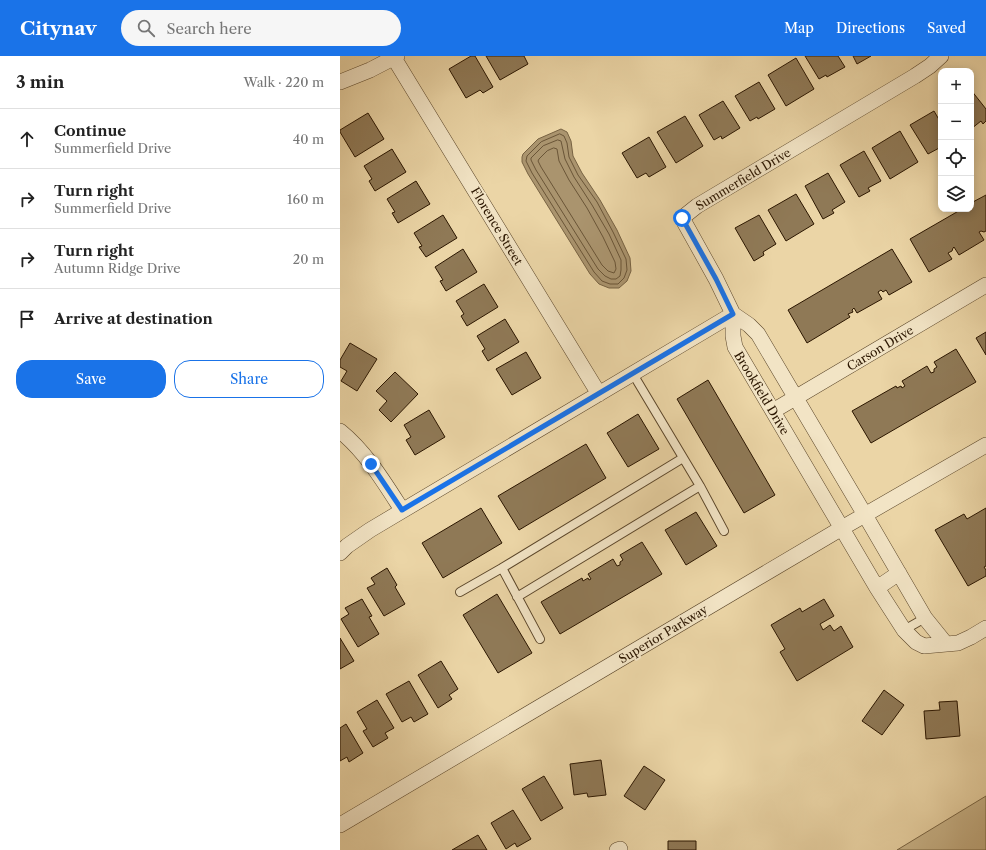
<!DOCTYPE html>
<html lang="en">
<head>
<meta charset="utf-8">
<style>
	body { margin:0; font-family:"Libre Caslon Text",serif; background:#f6f6f6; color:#222 }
	.controls { position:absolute; right:12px; top:12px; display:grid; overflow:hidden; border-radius:8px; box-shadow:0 2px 10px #0003 }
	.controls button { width:36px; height:36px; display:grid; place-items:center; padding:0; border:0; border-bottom:1px solid #e0e0e0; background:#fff; color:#222; font:20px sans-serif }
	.stop { position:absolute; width:12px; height:12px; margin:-9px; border:3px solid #1a73e8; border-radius:50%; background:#fff }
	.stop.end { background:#1a73e8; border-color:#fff; box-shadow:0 1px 4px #0008 }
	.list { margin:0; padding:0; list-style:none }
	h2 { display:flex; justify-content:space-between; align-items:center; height:52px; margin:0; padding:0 16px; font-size:17px }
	h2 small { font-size:13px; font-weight:400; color:#767676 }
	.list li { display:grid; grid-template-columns:26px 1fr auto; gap:12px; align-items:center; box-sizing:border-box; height:60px; padding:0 16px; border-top:1px solid #e0e0e0 }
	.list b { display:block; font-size:15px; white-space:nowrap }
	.list p { margin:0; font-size:13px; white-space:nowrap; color:#767676 }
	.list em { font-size:13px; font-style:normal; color:#767676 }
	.actions { display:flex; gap:8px; padding:12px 16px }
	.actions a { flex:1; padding:9px 0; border:1px solid #1a73e8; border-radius:16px; text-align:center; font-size:14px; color:#1a73e8 }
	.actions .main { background:#1a73e8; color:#fff }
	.icon { flex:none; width:22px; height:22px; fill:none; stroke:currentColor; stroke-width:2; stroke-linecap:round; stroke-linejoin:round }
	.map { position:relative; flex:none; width:646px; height:794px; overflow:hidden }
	header { display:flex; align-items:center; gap:24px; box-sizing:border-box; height:56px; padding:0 20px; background:#1a73e8; color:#fff }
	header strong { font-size:19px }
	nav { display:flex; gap:22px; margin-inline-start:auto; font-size:14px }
	.search { width:280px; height:36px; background:#f6f6f6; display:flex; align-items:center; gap:10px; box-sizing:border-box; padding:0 14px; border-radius:22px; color:#767676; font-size:15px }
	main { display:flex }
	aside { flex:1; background:#fff }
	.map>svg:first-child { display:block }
	.green { fill:#cab58a; stroke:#7a6645 }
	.water { fill:#aa946e; stroke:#776242 }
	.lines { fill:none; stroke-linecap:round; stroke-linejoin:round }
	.shore { stroke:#6a5537; stroke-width:1 }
	.building { fill:#8f7956; stroke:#2b1600 }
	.service-casing { stroke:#5b462a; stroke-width:10 }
	.minor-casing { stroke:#5b462a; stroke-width:16 }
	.service { stroke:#f2e4c5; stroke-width:8 }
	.minor { stroke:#f2e4c5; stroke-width:15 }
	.route { stroke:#1a73e8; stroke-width:5 }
	.labels { text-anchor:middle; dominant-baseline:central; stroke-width:4; stroke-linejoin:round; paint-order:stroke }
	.street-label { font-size:12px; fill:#2b1600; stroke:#f2e4c5 }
</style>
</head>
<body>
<header>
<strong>Citynav</strong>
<div class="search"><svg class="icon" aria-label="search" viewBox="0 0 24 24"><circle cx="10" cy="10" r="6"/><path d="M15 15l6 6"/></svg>Search here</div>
<nav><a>Map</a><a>Directions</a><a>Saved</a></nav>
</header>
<main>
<aside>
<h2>3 min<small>Walk · 220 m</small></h2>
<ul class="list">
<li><svg class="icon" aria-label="ahead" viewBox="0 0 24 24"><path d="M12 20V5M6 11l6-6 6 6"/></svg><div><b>Continue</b><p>Summerfield Drive</p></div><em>40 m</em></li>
<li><svg class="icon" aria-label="right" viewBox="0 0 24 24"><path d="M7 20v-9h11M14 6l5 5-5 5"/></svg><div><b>Turn right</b><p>Summerfield Drive</p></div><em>160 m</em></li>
<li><svg class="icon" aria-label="right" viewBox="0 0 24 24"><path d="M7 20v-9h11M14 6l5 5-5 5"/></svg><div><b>Turn right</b><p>Autumn Ridge Drive</p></div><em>20 m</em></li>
<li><svg class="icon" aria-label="arrive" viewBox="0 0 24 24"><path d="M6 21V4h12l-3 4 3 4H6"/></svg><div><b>Arrive at destination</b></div></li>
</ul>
<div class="actions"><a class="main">Save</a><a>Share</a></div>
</aside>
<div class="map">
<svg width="646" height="794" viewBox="0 0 646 794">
	<rect width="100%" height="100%" fill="#ebd5a6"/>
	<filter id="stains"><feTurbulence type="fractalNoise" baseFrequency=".005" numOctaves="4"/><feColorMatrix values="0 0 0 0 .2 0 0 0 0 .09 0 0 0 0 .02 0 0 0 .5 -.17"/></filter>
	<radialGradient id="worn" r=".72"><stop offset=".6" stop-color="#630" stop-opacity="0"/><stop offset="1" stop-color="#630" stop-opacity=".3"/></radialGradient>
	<path class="green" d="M646,740V794H557Z"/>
	<path class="water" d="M221,73L227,76L231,85L233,100L242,117L260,144L277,174L290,202L291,215L287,225L279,232H269L259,228L250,218L188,118L182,106V101L183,98L198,83Z"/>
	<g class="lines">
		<path class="shore" d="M220,78L224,80L227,87L229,101L238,119L257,146L273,176L286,203L287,214L284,222L278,228H270L262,225L254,216L192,117L186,105L187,100L201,86Z
			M218,84L221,85L225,103L234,121L252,149L269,178L281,204V214L280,220L276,223H271L265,220L258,213L196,114L191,104V102L203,90Z
			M214,92L217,93L219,105L229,124L247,152L263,181L275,206L276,213L274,217L268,215L262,209L201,111L198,105L199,103L207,95Z"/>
	</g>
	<path class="building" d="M131,0H135L153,31L143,37L140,34L126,42L109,13Z
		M146,0H184L188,8L160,24Z
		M465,0H498L505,11L487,21L486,19L479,23Z
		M513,0H531L517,8Z
		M456,2L474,33L446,50L428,19Z
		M419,26L435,53L418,63L417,61L410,65L395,40Z
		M631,34L646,53V65L643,68L641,65L631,73Z
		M383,45L400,72L382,83L381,80L374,84L359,59Z
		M594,55L601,67V91L588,98L570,69Z
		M28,57L44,83L15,101L0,76V74Z
		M345,60L363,90L336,107L317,76Z
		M560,75L578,106L550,123L532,92Z
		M309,81L326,111L309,121L306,117L297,122L282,97Z
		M52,93L66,116L35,135L29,125L32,123L24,110Z
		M524,95L541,125L528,132L530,135L519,141L500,109Z
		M488,117L505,146L492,154L494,157L483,163L465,130Z
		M76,125L90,148L58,167L52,157L55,156L47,143Z
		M456,138L474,168L446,185L428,154Z
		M646,139V175L644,176L641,175L639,176L644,184L619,199L614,191L613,192L612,195L608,197L612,203L589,216L570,183L622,153H631V147Z
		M103,159L117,182L86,201L79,191L82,190L74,177Z
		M419,159L436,188L423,196L424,199L414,205L395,172Z
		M123,193L137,216L106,235L100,225L103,224L95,211Z
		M552,193L572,226L549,239L546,234L543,236L541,234L538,236L542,243L517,257L514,252L512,254L513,256L508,258L510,261L467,287L448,254Z
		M144,228L158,251L127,270L121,260L124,258L116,245Z
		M165,263L179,286L148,305L142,295L145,293L137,280Z
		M646,276V299L636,282Z
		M10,287L37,303L17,335L1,325L7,315L0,311V304Z
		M616,293L636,326L531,387L512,355L556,330L557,332L561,330L562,332L565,330L562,325L587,310L591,317L594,316V313L597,311L594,306Z
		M186,296L201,322L172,339L156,313Z
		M55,316L78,338L51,366L39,354L47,345L36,335Z
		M368,324L435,439L404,457L337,343Z
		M89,354L105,381L75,399L66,384L71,381L64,369Z
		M298,358L319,393L288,411L267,377Z
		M246,388L266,422L179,474L158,440Z
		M141,452L162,487L103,522L82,487Z
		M646,452V510L644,511L646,514V520L628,530L595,474L624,458L627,463Z
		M356,456L377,490L346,509L325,474Z
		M302,486L322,518L220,578L201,546L242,522L243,525L248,522L249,524L251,523L248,518L273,503L277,510L280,509V506L283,504L280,499Z
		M47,512L57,529L55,531L65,548L44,560L27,532L35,528L31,522Z
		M157,538L192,597L158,617L123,559Z
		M22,543L32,560L29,561L39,578L18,591L1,563L9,558L5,552Z
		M484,543L494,560L480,568L483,574L490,569L494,575L501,570L513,591L457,625L440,596L445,593L431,569L460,552L462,556Z
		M0,582L14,605L0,613Z
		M101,605L118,633L109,639L112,643L98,652L78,619Z
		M69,625L88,658L74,666L71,661L62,666L46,638Z
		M544,634L564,649L542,679L522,665Z
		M37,644L54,672L45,677L48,682L33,691L23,675L27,673L17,656Z
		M617,645L620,680L586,683L584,655L600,654L599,646Z
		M6,668L23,697L9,706L7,701L0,705V672Z
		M261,704L266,739L248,741L247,737L234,739L230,708Z
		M304,710L325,724L305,754L284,740Z
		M204,720L223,752L201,765L182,733Z
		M173,754L191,783L177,791L175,787L166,793L151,767Z
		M138,779L147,794H112Z
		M328,785H356V794H328Z"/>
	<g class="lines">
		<g class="service-casing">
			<path id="service" d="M293,318L360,430L384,475
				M162,512L200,583
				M120,536L162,512L343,402
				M177,541L360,430
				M564,574L585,562"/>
		</g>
		<g class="minor-casing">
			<path id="minor" d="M54,2L259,338
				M0,26L30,14L57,0
				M393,258V280L395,291L537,532L564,574L576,586L584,590L618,587L631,581L646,572
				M393,258L409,269L418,278L525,459L585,562L606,588
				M433,355L646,229
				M0,375C26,396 44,426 62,454
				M0,497L7,490L30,474L393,258L376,223L342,162L357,150L575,20L590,10L601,0
				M537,532L559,517
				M0,769L502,472L646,389
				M277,794L280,793"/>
		</g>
		<use href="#service" class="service"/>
		<use href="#minor" class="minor"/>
	</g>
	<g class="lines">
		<path class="route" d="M31,408L62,454L393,258L376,223L342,162"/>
	</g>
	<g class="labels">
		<g class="street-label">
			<text transform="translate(403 123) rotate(-31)">Summerfield Drive</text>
			<text transform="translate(157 170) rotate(59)">Florence Street</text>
			<text transform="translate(540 292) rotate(-31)">Carson Drive</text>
			<text transform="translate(422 337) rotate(59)">Brookfield Drive</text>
			<text transform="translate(323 578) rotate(-31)">Superior Parkway</text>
		</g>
	</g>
	<rect width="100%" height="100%" filter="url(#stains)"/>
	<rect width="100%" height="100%" fill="url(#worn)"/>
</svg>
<div class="controls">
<button>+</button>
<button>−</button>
<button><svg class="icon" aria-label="locate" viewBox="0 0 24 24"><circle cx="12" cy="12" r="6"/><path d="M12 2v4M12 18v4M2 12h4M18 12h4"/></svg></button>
<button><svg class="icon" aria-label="layers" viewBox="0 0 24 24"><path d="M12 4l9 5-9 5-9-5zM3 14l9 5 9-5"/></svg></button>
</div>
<div class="stop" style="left:342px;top:162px"></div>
<div class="stop end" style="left:31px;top:408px"></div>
</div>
</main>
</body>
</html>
